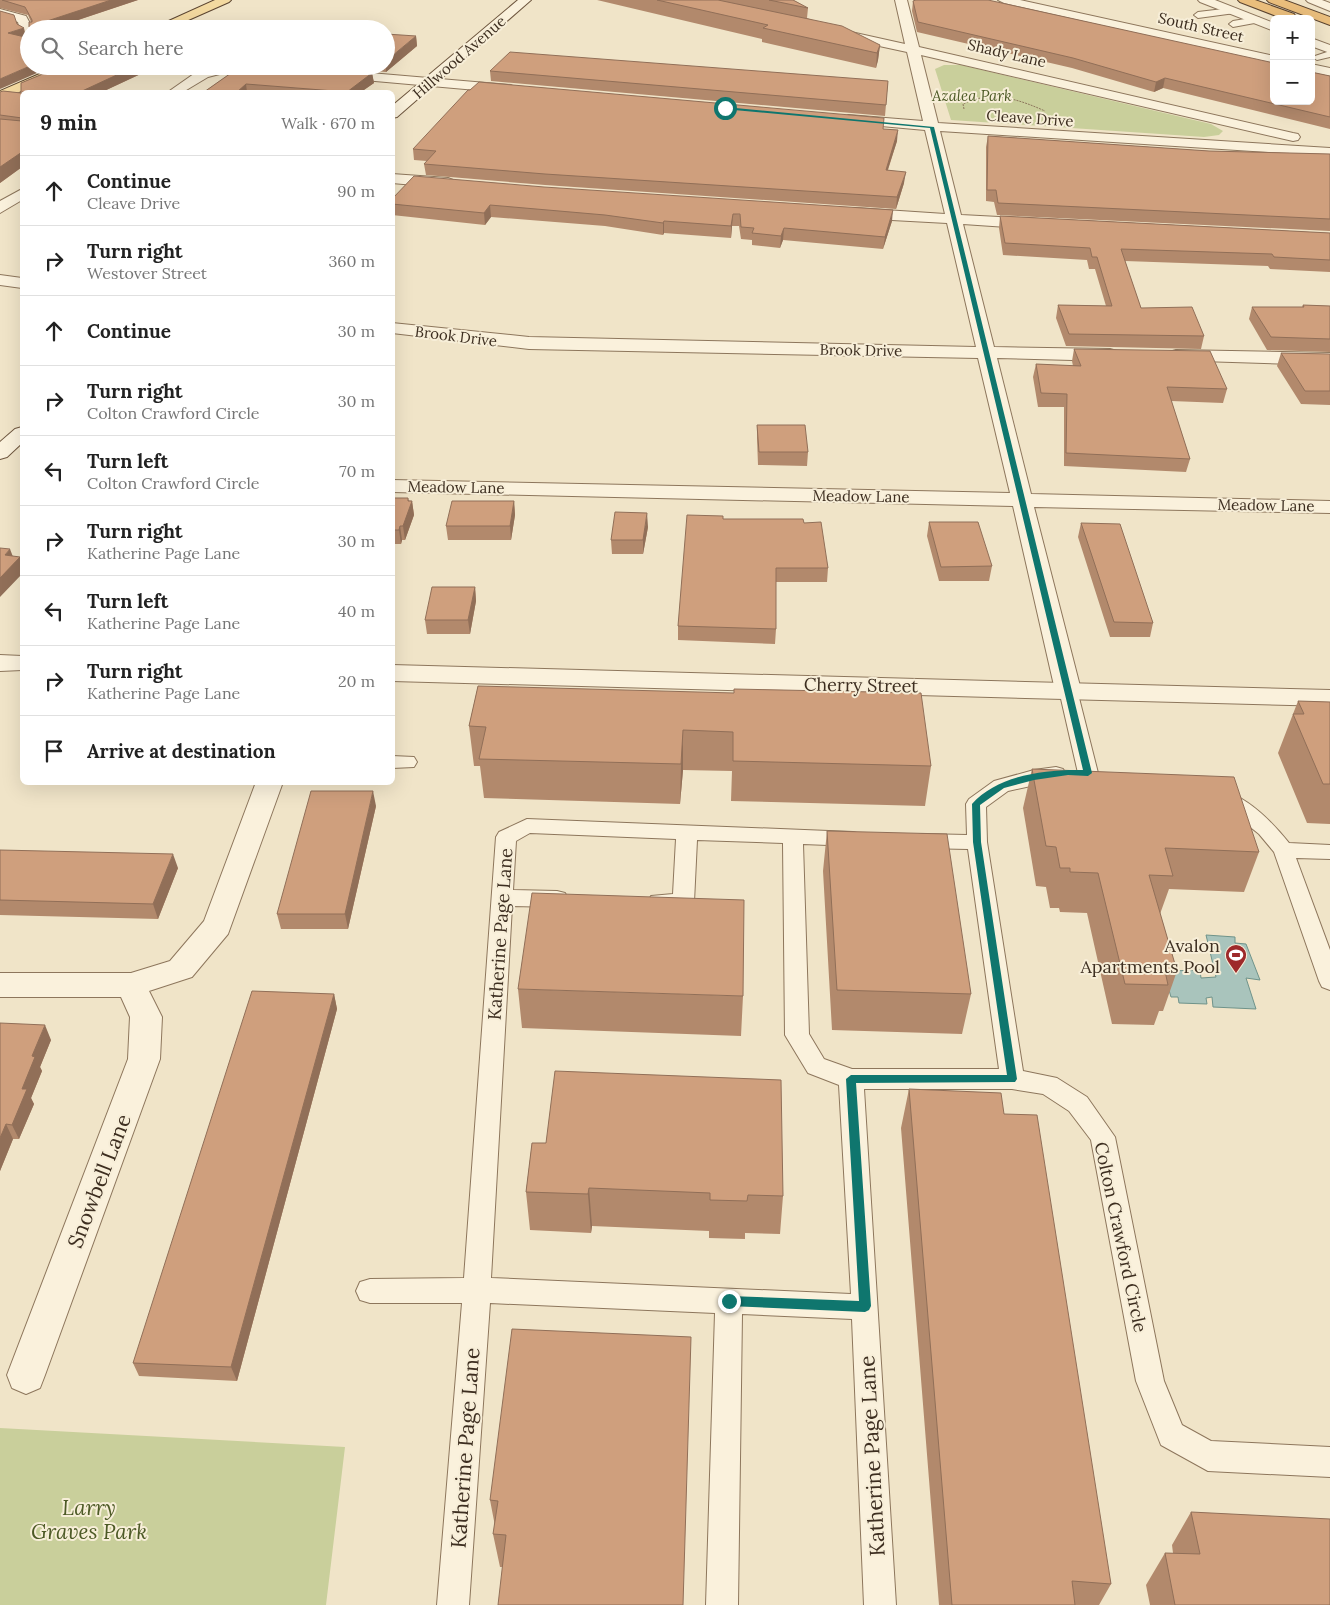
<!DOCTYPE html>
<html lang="en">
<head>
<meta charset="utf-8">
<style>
	body { margin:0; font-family:Lora,serif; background:#f6f6f6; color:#222 }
	.controls { position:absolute; right:15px; top:15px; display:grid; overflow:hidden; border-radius:8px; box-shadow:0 5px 20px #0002 }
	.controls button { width:45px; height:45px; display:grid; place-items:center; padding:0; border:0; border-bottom:1px solid #e0e0e0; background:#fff; color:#222; font:25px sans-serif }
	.stop { position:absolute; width:15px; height:15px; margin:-11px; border:4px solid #0f766e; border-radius:50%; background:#fff }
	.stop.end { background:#0f766e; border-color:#fff; box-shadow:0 1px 5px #0008 }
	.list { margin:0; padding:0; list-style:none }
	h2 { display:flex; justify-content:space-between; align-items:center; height:65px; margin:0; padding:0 20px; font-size:21px }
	h2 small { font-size:16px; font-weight:400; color:#767676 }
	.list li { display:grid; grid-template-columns:32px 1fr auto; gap:15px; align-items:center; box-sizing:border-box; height:70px; padding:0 20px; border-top:1px solid #e0e0e0 }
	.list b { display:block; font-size:19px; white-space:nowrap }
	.list p { margin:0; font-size:16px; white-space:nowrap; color:#767676 }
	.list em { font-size:16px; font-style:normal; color:#767676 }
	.icon { flex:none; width:28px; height:28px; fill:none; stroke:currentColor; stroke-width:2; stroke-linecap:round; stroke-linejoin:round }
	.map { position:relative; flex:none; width:1330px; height:1605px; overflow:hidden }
	.search { position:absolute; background:#fff; box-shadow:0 5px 20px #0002; left:20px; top:20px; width:375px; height:55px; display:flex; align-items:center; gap:12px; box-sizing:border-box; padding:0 18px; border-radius:28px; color:#767676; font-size:19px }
	.panel { position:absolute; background:#fff; box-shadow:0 5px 20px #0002; left:20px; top:90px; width:375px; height:695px; border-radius:8px }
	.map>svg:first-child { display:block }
	.green { fill:#c9cf9b }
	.water { fill:#a9c4bc; stroke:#6f938a }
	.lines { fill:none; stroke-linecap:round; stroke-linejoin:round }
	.service-casing { stroke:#8d765c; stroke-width:2 }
	.minor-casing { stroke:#8d765c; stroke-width:2 }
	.tertiary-casing { stroke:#8d765c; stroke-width:2 }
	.secondary-casing { stroke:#6f573f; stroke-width:2 }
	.primary-casing { stroke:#5b4430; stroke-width:2 }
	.trunk-casing { stroke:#5b4430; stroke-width:2 }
	.path { stroke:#8d765c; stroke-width:1; stroke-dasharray:2 1; stroke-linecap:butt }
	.service { fill:#faf1dc; fill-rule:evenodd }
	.minor { fill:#faf1dc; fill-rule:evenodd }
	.tertiary { fill:#faf1dc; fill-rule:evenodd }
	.secondary { fill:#faf1dc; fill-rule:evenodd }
	.primary { fill:#f3d9a0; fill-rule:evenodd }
	.trunk { fill:#eabe7c; fill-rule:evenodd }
	.wall { fill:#b2896c }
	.shaded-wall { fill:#916f58 }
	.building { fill:#cf9f7d; stroke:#916f58 }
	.route { fill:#0f766e }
	.labels { text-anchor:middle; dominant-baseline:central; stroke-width:4; stroke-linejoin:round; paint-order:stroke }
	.far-street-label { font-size:15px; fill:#3d2e20; stroke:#f7eed8 }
	.far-park-label { font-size:15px; font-style:italic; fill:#4d5a26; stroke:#f7eed8 }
	.street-label { font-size:18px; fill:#3d2e20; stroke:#f7eed8 }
	.poi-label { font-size:18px; fill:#3d2e20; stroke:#f7eed8; text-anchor:end }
	.near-street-label { font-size:21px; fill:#3d2e20; stroke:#f7eed8 }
	.near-park-label { font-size:21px; font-style:italic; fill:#4d5a26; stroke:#f7eed8 }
</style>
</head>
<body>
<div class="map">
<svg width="1330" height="1605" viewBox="0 0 1330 1605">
	<rect width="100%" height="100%" fill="#f0e4c8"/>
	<path class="green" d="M944,65H961L1211,124L1223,131L1219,135L1204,137L951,120L935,69Z
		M0,1428L345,1447L326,1605H0Z"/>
	<path class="water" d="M1206,935L1235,937V943L1246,944L1260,980L1246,978L1256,1009L1213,1007L1212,997L1206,998L1207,1004L1179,1003L1178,997H1171L1165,976L1168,971L1200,970L1201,978L1216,977Z"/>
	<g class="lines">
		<g class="service-casing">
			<path id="service" d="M1232,8L1236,11L1235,13L1198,18L1194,15L1198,12Z
				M1257,17L1260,18V22L1233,27L1229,24L1233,21Z
				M1330,51V57L1317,60L1312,57Z
				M1068,684L1074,686L1077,690L1098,773L1095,778L1088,780L1081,778L1078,773L1059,690L1062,686Z
				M392,756L414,757L417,762L414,767L392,768Z
				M1056,767L1063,769L1066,774L1063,779L1008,791L986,807L987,842L1023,1071L1057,1078L1087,1097L1115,1137L1164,1381L1182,1425L1211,1441L1330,1447V1477L1208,1471L1161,1445L1136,1381L1091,1140L1069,1111L1043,1094L1012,1089H864L896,1605H864L852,1319L742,1314L738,1605H706L715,1313L490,1303L469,1605H437L462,1303H370L360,1300L356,1291L360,1282L370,1279L464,1278L496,837L499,832L527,819L853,832L860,834L863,839L860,844L853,846L803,844L809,1034L824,1059L852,1069H999L968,849L922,848L915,846L912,841L915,836L922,834L967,835L966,804L969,799L994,781L1034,770ZM530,833L676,839L673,894L651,896L648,902L651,908C664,911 678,911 691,908L694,902L697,840L783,843L785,1035L808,1073L839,1085L851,1294L491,1278L512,906L557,907L565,905L568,899L565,893L557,891L513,890L516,841Z
				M1224,791C1250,799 1272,822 1289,843L1330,845V859L1296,858L1330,950V990L1322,987L1319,981L1274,852L1259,834L1223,805L1217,803L1214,798L1217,793Z"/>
		</g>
		<g class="minor-casing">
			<path id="minor" d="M895,0H907L919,47L1293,133L1298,134L1300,137L1298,140L1293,141L921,55L938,123L1330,148V156L940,131L961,215L1036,219L1042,221L1044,224L1042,227L1036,229L963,224L994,347L1110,349L1117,351L1119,355L1117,359L1110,361L997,358L1031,494L1330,501V513L1034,507L1081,690L1077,696L1068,698L1059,696L1055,690L1013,506L392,492V480L1010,493L978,358L529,349L392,333V323L529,337L976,347L947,223L855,218L849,216L847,213L849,210L855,208L945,214L925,130L848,123L841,119L848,115L923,121L907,52L833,36L827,32L833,28L905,44Z
				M1306,0H1322L1330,3V11L1308,2Z
				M0,9L26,16L33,29H29V36L20,31L18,22L0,17Z
				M218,66H240L239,69L208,77L183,92H168L198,71Z
				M335,70L511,85L518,89L511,93L330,77L328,74L330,71Z
				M392,174L448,178L453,180L456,183L453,186L448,188L392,183Z
				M22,189V200L0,213V201Z
				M0,275L22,278V288L0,285Z
				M1176,350L1330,353V365L1169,360L1167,356L1169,352Z
				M256,782H283L228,934L192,977L149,991L162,1017L160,1059L45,1375L40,1388L26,1394L12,1388L7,1375L128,1059L130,1017L121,997H0V973H131L170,961L204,921Z"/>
		</g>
		<g class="tertiary-casing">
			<path id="tertiary" d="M998,0H1020L1274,56V64L1004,3Z
				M1198,0H1215L1274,23V31L1200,2Z
				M1311,38L1330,45V53L1311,46Z
				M1311,64L1330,68V76L1311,72Z
				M0,655L22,656V670L0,671Z
				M392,665L1330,690V706L392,681Z"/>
		</g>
		<g class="secondary-casing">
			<path id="secondary" d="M518,0H531L397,117L392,118V106Z
				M22,427V443L7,457L0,459V442L15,429Z"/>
		</g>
		<g class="primary-casing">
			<path id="primary" d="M215,0H231L229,2L168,29H151Z
				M58,66H75L74,69L0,100V91Z"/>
		</g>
		<g class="trunk-casing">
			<path id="trunk" d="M1238,0H1255L1294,14L1296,17L1295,19H1284L1240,2Z
				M1267,0H1284L1330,17V25L1269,2Z"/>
		</g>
		<path class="path" d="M964,109L963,104C991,90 1018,99 1045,111"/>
		<use href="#service" class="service"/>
		<use href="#minor" class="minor"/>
		<use href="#tertiary" class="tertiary"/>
		<use href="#secondary" class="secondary"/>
		<use href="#primary" class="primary"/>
		<use href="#trunk" class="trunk"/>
	</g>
	<path class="wall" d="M0,0H138L51,29H29V27L31,22L28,15L0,8Z
		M597,0H793L808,8L807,18L880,45L878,60L876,68L762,42V39Z
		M913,1L1330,76V129L1163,88L1154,92L1072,68L917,32L912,11Z
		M416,36L417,46L386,72L322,66H386Z
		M62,66H146L147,71L102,92H22V167L0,183V92L3,91L21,93V83Z
		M241,66L372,73L374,83L361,92H204Z
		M490,71L888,81L885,116L491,81Z
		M883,129L897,141L888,170L904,183L896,209L545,185L426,175L424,164L427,161L414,160L413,149Z
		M988,136L1209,151L1330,154V231L997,215L994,202L986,201V147Z
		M392,199L892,221L883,249L783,240L780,248L752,245V240L741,239L739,226H732L731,238L664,233L663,235L605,226L491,217L485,225L392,215Z
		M1000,216L1330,233V272L1270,269L1268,266L1125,261L1141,308L1204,336L1201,349L1066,346L1056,318L1058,305L1106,306L1095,269H1089L1087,260L1003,255L999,228Z
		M1303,305L1330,306V352L1267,350L1249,319L1252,307H1302Z
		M1074,349L1227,389L1223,403L1171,401L1190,459L1186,472L1064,466V407H1038L1033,377L1036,364L1073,366L1072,361Z
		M1281,353L1330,354V405L1301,404L1277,366Z
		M757,425L808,452L807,466L758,465L757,438Z
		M392,498L412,501L414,515L405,540H402L401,544H392Z
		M514,501L515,515L511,540H448L446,526Z
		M723,519L804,523L828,568L827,582H776V629L775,644L678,640V626Z
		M929,522L992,566L989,581H939L927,536Z
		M1081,523L1153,623L1150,637H1110L1078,537Z
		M648,527L643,554H612L611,540Z
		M475,587L476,601L470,634H427L425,620Z
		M478,686L931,766L925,806L731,801L732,771L683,770L680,804L484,798L480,766H474L469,726Z
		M1298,701L1330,702V824L1307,823L1278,753Z
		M1032,769L1259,852L1244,892L1169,889L1160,914L1177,971L1163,1011H1159L1154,1025L1112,1024L1087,913L1060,912L1059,908H1050L1046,887L1036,886L1023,808Z
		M376,806L348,929H281L277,914Z
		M827,831L971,994L962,1034L832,1030L823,871Z
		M0,850L178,868L158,919L0,915Z
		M518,989L743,996L741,1036L522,1028Z
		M334,994L337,1009L237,1381L139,1376L133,1363Z
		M0,1023L51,1040L40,1067L42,1071L31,1098L34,1104L19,1139H13L0,1171Z
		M909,1089L1004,1114L1111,1584L1099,1605H939L901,1128Z
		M532,1143L783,1196L780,1234L745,1233V1239L709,1238V1231L592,1226L591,1233L530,1230L526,1192Z
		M691,1337L502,1567H500L493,1534L495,1526L490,1500Z
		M1191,1512L1330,1605H1150L1146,1585L1165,1553H1173L1172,1545Z"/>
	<path class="shaded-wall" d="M111,0H138L51,29H29V27Z
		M24,28L26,37L10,42L8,33Z
		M416,36L417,46L386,72V61Z
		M880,45L878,60L876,68L877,53Z
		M30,66H53L0,89V79Z
		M136,66H146L147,71L102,92H80Z
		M372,73L374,83L361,92H347Z
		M1165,78L1163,88L1154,92L1156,82Z
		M246,84L247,92H237Z
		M898,130L897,141L884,181L886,170Z
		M22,152V167L0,183V167Z
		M906,172L904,183L896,209L897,197Z
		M490,205L491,217L485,225L484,213Z
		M893,210L892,221L883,249L885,237Z
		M733,214L731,238V226Z
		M664,221V233L663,235V223Z
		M784,228L783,240L780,248L781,236Z
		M408,498L410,507L412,501L414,515L405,540L403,526Z
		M514,501L515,515L511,540L510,526Z
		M647,513L648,527L643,554V540Z
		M400,526L402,540L401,544L399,530Z
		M10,549L15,562L20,557L22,563V574L0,597V578L5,555Z
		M475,587L476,601L470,634L468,620Z
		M683,730V770L680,804L681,764Z
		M373,791L376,806L348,929L345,914Z
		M173,854L178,868L158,919L153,904Z
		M334,994L337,1009L237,1381L231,1367Z
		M45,1025L51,1040L40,1067L42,1071L31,1098L34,1104L19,1139L12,1125L32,1056Z
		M6,1124L13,1139L0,1171V1138Z
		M589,1188L592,1226L591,1233L588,1194Z"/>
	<path class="building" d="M2,0H111L29,27V22H32V20L25,7Z
		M657,0H718L842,26L880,45L877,53L763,28L768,25Z
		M769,0H793L808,8Z
		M916,0H988L1274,63V101H1311V72L1330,76V117L1165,78L1156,82L1073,58L918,22L913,1Z
		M0,11L14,15L17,24L24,28L8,33L29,38V66H30L0,79Z
		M386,34L416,36L386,61Z
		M510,52L888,81L886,105L490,71Z
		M62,66H136L80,92H22V118L0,115V92L3,91L21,93V83Z
		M241,66H300L372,73L347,92L246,84L237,92H204Z
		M479,82L884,118L883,129L898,130L886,170L906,172L897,197L545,174L424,164L436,151L413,149L468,90H470Z
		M0,119L22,121V152L0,167Z
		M988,136L1209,151L1330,154V219L998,203L996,190H987Z
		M414,176L544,187L893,210L885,237L784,228L781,236L752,233L754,228L741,227L740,214H733L731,226L664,221L663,223L605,215L490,205L484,213L392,204V199Z
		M1000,216L1330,233V260L1274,257L1272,254L1121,249L1141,308L1192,307L1204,336L1069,334L1058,305L1112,306L1097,257H1092L1090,248L1005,243Z
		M1303,305L1330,306V339L1271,337L1252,307H1304Z
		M1074,349L1210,351L1227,389L1167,387L1190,459L1066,453L1067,394L1041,393L1036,364L1081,366Z
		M1281,353L1330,354V391H1305Z
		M757,425H805L808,452H759Z
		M392,498H408V501H412L403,526H400L399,530H392Z
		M452,501H514L510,526H446Z
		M615,512L647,513L643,540H611Z
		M687,515L723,516V519H803L804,523L821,522L828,568H776V629L678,626Z
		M929,522H978L992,566L941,567Z
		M1081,523L1120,524L1153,623L1114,622Z
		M0,548L10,549L5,555L20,557L0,578Z
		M432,587H475L468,620H425Z
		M478,686L734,693V689L921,693L931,766L733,761V732L683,730L681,764L479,759L486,727L469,726Z
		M1298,701L1330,702V784H1323L1293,714H1304Z
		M1032,769L1234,777L1259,852L1165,848L1173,876L1149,875L1177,971H1165L1168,985L1125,984L1098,873L1070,872V868H1060L1056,847L1046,846Z
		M311,791H373L345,914H277Z
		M827,831L947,834L971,994L837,990Z
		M0,850L173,854L153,904L0,900Z
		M532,893L744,900L743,996L518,989Z
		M252,991L334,994L231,1367L133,1363Z
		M0,1023L45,1025L32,1056L35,1057L22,1089H27L12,1125L6,1124L0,1138Z
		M555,1071L781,1080L783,1196L748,1195L747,1201L710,1200V1193L589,1188L588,1194L526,1192L532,1143H546Z
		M909,1089L1001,1093L1004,1114L1037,1115L1111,1584L1072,1581L1075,1605H952Z
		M512,1329L691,1337L683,1605H498L506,1535L493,1534L498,1501L490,1500Z
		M1191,1512L1330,1519V1605H1175L1165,1553L1200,1554Z"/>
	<path class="route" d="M725,107L934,127L1092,773L1088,776L1068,775L1034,780L1004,788L980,805L981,842L1017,1079L1015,1082L856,1083L871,1306L869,1310L865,1312L729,1306L725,1305L724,1301L725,1297L729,1296L859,1301L846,1079L851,1075H1007L973,842L972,804C997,775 1047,769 1083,770L930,128L723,109Z"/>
	<defs>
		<g id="stadium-pin" transform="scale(1.125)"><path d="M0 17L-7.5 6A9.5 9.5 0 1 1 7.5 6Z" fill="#9e2a2b" stroke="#f7eed8"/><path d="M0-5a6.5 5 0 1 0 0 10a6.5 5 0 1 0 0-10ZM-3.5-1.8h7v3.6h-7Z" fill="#fff"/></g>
	</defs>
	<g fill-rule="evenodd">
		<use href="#stadium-pin" x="1236" y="955"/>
	</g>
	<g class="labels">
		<g class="far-street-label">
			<text transform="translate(1201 27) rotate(13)">South Street</text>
			<text transform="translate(1007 53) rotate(13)">Shady Lane</text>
			<text transform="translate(459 57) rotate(-41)">Hillwood Avenue</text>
			<text transform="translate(1030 118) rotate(4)">Cleave Drive</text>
			<text transform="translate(456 336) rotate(7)">Brook Drive</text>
			<text transform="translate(861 350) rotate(1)">Brook Drive</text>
			<text transform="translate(456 487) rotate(1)">Meadow Lane</text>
			<text transform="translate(861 496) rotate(1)">Meadow Lane</text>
			<text transform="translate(1266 505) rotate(1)">Meadow Lane</text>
		</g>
		<g class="far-park-label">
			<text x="972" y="95">Azalea Park</text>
		</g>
		<g class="street-label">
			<text transform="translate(861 685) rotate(1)">Cherry Street</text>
			<text transform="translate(500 934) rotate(-86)">Katherine Page Lane</text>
			<text transform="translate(1121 1237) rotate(78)">Colton Crawford Circle</text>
		</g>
		<g class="poi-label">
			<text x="1220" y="945">Avalon<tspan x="1220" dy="21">Apartments Pool</tspan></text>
		</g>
		<g class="near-street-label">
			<text transform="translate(99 1181) rotate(-69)">Snowbell Lane</text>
			<text transform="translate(465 1448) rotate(-86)">Katherine Page Lane</text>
			<text transform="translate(872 1456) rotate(-93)">Katherine Page Lane</text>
		</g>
		<g class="near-park-label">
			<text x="89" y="1507">Larry<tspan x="89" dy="24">Graves Park</tspan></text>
		</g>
	</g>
</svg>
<div class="controls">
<button>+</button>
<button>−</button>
</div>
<div class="stop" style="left:725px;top:108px"></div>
<div class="stop end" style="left:729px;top:1301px"></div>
<div class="search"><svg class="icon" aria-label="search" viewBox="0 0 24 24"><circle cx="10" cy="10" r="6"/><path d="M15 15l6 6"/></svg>Search here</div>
<section class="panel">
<h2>9 min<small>Walk · 670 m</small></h2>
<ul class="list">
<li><svg class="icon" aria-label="ahead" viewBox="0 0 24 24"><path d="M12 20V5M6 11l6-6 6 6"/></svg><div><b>Continue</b><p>Cleave Drive</p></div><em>90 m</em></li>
<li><svg class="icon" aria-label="right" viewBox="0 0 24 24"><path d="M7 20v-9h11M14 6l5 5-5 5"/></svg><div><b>Turn right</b><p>Westover Street</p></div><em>360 m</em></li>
<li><svg class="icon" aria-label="ahead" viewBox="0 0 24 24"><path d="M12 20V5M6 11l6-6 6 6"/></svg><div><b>Continue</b></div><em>30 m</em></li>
<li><svg class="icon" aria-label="right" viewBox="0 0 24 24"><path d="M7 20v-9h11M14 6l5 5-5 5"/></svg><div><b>Turn right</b><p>Colton Crawford Circle</p></div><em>30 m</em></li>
<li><svg class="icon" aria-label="left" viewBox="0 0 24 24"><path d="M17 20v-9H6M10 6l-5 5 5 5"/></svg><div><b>Turn left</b><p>Colton Crawford Circle</p></div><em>70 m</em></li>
<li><svg class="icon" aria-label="right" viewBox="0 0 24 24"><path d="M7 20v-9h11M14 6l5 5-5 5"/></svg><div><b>Turn right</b><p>Katherine Page Lane</p></div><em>30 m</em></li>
<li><svg class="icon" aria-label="left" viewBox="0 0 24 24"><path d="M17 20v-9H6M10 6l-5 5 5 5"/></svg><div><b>Turn left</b><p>Katherine Page Lane</p></div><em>40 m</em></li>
<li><svg class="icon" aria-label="right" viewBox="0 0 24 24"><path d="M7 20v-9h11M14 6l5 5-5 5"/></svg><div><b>Turn right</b><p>Katherine Page Lane</p></div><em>20 m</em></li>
<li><svg class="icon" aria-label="arrive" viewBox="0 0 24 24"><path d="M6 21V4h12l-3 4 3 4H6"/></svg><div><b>Arrive at destination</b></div></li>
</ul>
</section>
</div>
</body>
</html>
